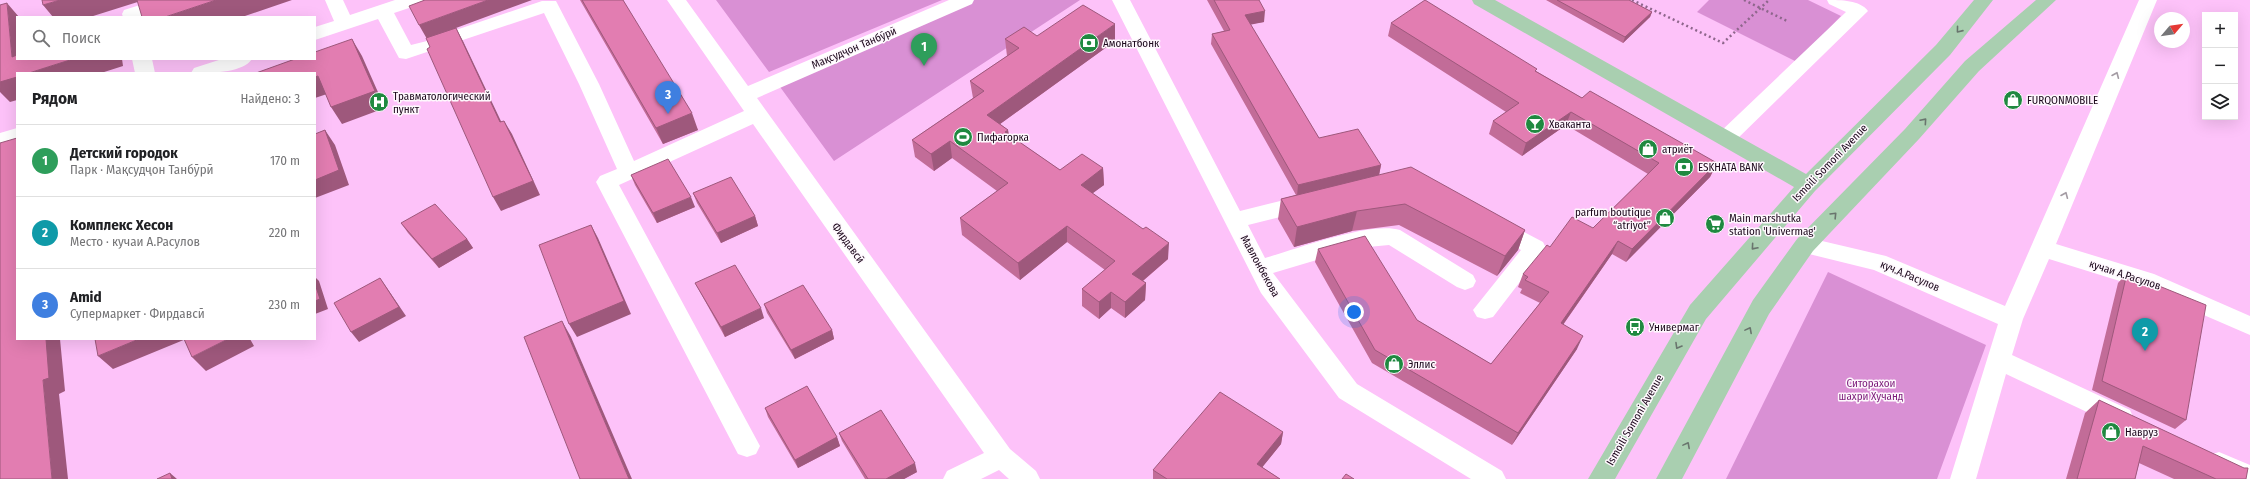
<!DOCTYPE html>
<html lang="ru">
<head>
<meta charset="utf-8">
<style>
	body { margin:0; font-family:"Fira Sans Condensed",sans-serif; background:#f6f6f6; color:#202124 }
	.controls { position:absolute; right:12px; top:12px; display:grid; overflow:hidden; border-radius:0px; box-shadow:0 4px 16px #0002 }
	.controls button { width:36px; height:36px; display:grid; place-items:center; padding:0; border:0; border-bottom:1px solid #e0e0e0; background:#fff; color:#202124; font:20px sans-serif }
	.compass { position:absolute; left:2154px; top:12px; width:36px; height:36px; border-radius:50%; background:#fff; box-shadow:0 4px 16px #0002; rotate:61deg }
	.you { position:absolute; left:1354px; top:312px; width:14px; height:14px; margin:-10px; border:3px solid #fff; border-radius:50%; background:#1a73e8; box-shadow:0 0 0 6px #1a73e833 }
	.badge { display:grid; place-items:center; width:26px; height:26px; border-radius:50%; background:#2563eb; color:#fff; font-size:13px; font-weight:700 }
	.pin { position:absolute; translate:-50% -33px; filter:drop-shadow(0 1px 2px #0008) }
	.pin::after { content:''; position:absolute; top:21px; width:14px; height:12px; background:inherit; clip-path:polygon(0 0,100% 0,50% 100%) }
	.list { margin:0; padding:0; list-style:none }
	h2 { display:flex; justify-content:space-between; align-items:center; height:52px; margin:0; padding:0 16px; font-size:17px }
	h2 small { font-size:13px; font-weight:400; color:#757577 }
	.list li { display:grid; grid-template-columns:26px 1fr auto; gap:12px; align-items:center; box-sizing:border-box; height:72px; padding:0 16px; border-top:1px solid #e0e0e0 }
	.list b { display:block; font-size:15px; white-space:nowrap }
	.list p { margin:0; font-size:13px; white-space:nowrap; color:#757577 }
	.list em { font-size:13px; font-style:normal; color:#757577 }
	.icon { flex:none; width:22px; height:22px; fill:none; stroke:currentColor; stroke-width:2; stroke-linecap:round; stroke-linejoin:round }
	.map { position:relative; flex:none; width:2250px; height:479px; overflow:hidden }
	.search { position:absolute; background:#fff; box-shadow:0 4px 16px #0002; left:16px; top:16px; width:300px; height:44px; display:flex; align-items:center; gap:10px; box-sizing:border-box; padding:0 14px; border-radius:0px; color:#757577; font-size:15px }
	.panel { position:absolute; background:#fff; box-shadow:0 4px 16px #0002; left:16px; top:72px; width:300px; height:268px; border-radius:0px }
	.map>svg:first-child { display:block }
	.green { fill:#d990d4 }
	.lines { fill:none; stroke-linecap:round; stroke-linejoin:round }
	.path { stroke:#8e668c; stroke-width:2.5; stroke-dasharray:2 3; stroke-linecap:butt }
	.minor { fill:#fff; fill-rule:evenodd }
	.major { fill:#a9cfb0; fill-rule:evenodd }
	.wall { fill:#c26c98 }
	.shaded-wall { fill:#9e587c }
	.building { fill:#e27db1; stroke:#9e587c }
	.oneway { stroke:#69756d }
	.oneway2 { stroke:#a49ca4 }
	.labels { text-anchor:middle; dominant-baseline:central; stroke-width:3; stroke-linejoin:round; paint-order:stroke }
	.poi-label { font-size:11px; fill:#1b071b; stroke:#fef8fd; text-anchor:start }
	.street-label { font-size:11px; fill:#1b071b; stroke:#fef8fd }
	.park-label { font-size:11px; fill:#7c1c7a; stroke:#fef8fd }
</style>
</head>
<body>
<div class="map">
<svg width="2250" height="479" viewBox="0 0 2250 479">
	<rect width="100%" height="100%" fill="#fdc2f9"/>
	<path class="green" d="M716,0H942L769,72Z
		M964,0H1080L834,161L775,80Z
		M1709,0H1808L1841,16L1797,62L1697,12Z
		M1828,272L1986,345L1937,479H1726Z"/>
	<g class="lines">
		<path class="path" d="M1632,0L1723,43L1769,0
			M1744,0L1787,21"/>
		<path class="minor" d="M156,0H174L176,3L174,7L142,17H123L122,14L124,10Z
			M325,0H343L350,15L395,0H423L421,4L394,13L411,45L431,40L432,38L542,1H556L599,84L634,161L744,111L667,0H686L748,86L949,0H974L972,4L757,98L1010,449L1036,471L1040,479H1009L999,470L981,479H943L947,471L984,453L753,124L619,185L760,446L756,454L747,457L738,454L596,182L600,176L617,169L579,84L544,13L406,59L399,58L378,19L315,40V27L334,21Z
			M1112,0H1130L1240,211L1309,194L1317,196L1320,202L1317,208L1248,225L1265,258C1297,249 1370,221 1400,230L1473,275L1476,281L1473,287L1465,290L1457,287L1389,245L1357,248L1273,273L1357,384L1502,471L1506,479H1471L1339,398L1261,293Z
			M1827,0C1841,0 1860,0 1868,11L1733,143L1726,145L1719,143L1716,138L1719,133L1846,12L1829,4Z
			M2139,0H2157L2056,244L2154,274L2250,316V335L2139,287L2049,259L2023,319L2012,355L2130,410L2133,417L2130,424L2121,428L2006,374L1976,479H1950L1998,324L1874,270L1805,253L1797,251L1794,245L1797,239L1805,237L1886,256L2005,306Z
			M132,59H152L155,73H135Z
			M222,59H252C242,74 207,73 191,73L194,68Z
			M17,128V143L0,148V133Z
			M1496,217L1543,242L1546,248L1493,317L1485,319L1477,317L1473,310L1521,250L1488,231L1485,225L1488,219Z
			M2219,452L2250,465V479H2228L2210,471L2206,463L2210,455Z"/>
		<path class="major" d="M1472,0H1495L1806,174L1936,45L1974,0H1993L1950,55L1815,191L1706,319L1615,479H1588L1690,305L1794,187L1474,4Z
			M2036,0H2056L1979,71L1919,139L1813,251L1769,314L1682,479H1656L1753,300L1797,239L1905,129L1965,61Z"/>
	</g>
	<path class="wall" d="M580,0H623L698,130L663,144Z
		M1207,0H1259L1264,22L1250,24L1319,138L1381,165L1379,175L1525,230L1518,250L1497,276L1399,225L1352,231L1294,247L1278,219L1281,199L1296,195L1211,44L1212,34L1224,31Z
		M1546,0H1629L1652,12L1650,17L1623,43Z
		M1391,23L1536,71L1582,98L1717,163L1710,177L1626,262L1612,254L1563,325L1577,349L1512,445L1372,363L1315,262L1318,249L1417,320L1491,364L1540,303L1520,293L1522,289L1518,287L1523,274L1550,247L1593,228L1648,174L1566,125L1522,156L1489,134L1493,121L1506,112L1388,36Z
		M1037,36L1115,41L1000,124L1008,130L1009,135L1060,170L1103,168L1104,185L1092,193L1168,259L1143,281L1146,283L1145,300L1125,318L1111,308L1099,319L1082,306V289L1105,270L1067,242L1020,280L962,235L960,218L997,191L952,158L934,171L915,157L912,140L973,98L970,81L1007,56L1005,39Z
		M631,175L695,207L657,223L635,185Z
		M693,193L755,216L758,226L721,243L697,203Z
		M401,223L467,239L473,248L439,268L408,233Z
		M2127,273L2186,420L2175,429L2092,390L2118,283Z
		M695,283L764,318L725,337Z
		M764,304L832,330L834,339L795,359L767,313Z
		M2099,400L2246,479H2174L2139,463L2135,479H2066L2085,413Z
		M765,408L837,437L840,446L798,468L768,417Z
		M1283,432L1281,444L1262,467L1280,479H1153V470Z
		M839,433L917,472L904,479H865L842,441Z"/>
	<path class="shaded-wall" d="M60,0H144L90,17H53L43,5Z
		M216,0H292L242,17H165Z
		M488,0H532L456,28L463,41L508,136L427,39L419,25Z
		M7,3L19,17H17V59L12,57Z
		M1265,11L1264,22L1244,26L1245,15Z
		M1652,12L1650,17L1623,43L1625,37Z
		M1115,24V41L989,132L987,115Z
		M352,39L362,56L385,108L342,124L331,107Z
		M73,59H122L123,66L101,73H29Z
		M0,72L17,77V100L10,102L0,92Z
		M318,76L330,93L315,98V77Z
		M1571,112L1566,125L1522,156L1526,143Z
		M692,113L698,130L663,144L656,128Z
		M504,121L512,134L540,195L501,211L493,197Z
		M325,130L335,145L349,185L315,198V180Z
		M1008,130L1010,147L1005,132Z
		M950,141L952,158L934,171L931,154Z
		M1717,163L1710,177L1626,262L1632,249Z
		M1381,165L1379,175L1297,196L1298,185Z
		M1103,168L1104,185L1081,202V185Z
		M691,197L695,207L657,223L653,213Z
		M1357,211L1352,231L1294,247L1297,227Z
		M755,216L758,226L721,243L717,233Z
		M591,225L598,238L631,314L577,337L569,324Z
		M1067,226V242L1020,280L1018,263Z
		M1525,230L1518,250L1497,276L1505,256Z
		M467,239L473,248L439,268L432,259Z
		M1618,241L1612,254L1555,336L1561,323Z
		M1169,243L1168,259L1132,290V274Z
		M315,277L319,281L328,309L315,314Z
		M380,278L387,288L406,316L359,342L351,332Z
		M1146,283L1145,300L1125,318V302Z
		M1111,292V308L1099,319V302Z
		M761,308L764,318L725,337L721,327Z
		M562,321L571,337L632,479H629Z
		M832,330L834,339L795,359L791,350Z
		M1583,336L1577,349L1512,445L1518,433Z
		M46,339H60L65,391L59,394L68,479H52L43,380Z
		M139,339H186L113,369L98,356Z
		M228,339H250L254,346L206,371L192,357Z
		M1283,432L1281,444L1256,475L1257,464Z
		M837,437L840,446L798,468L795,460Z
		M915,463L917,472L904,479H886Z
		M170,473L177,479H172Z"/>
	<path class="building" d="M42,0H60L43,5Z
		M137,0H216L165,17H142Z
		M425,0H488L419,25L409,6Z
		M582,0H623L692,113L656,128Z
		M1214,0H1259L1265,11L1245,15L1319,138L1358,129L1381,165L1298,185L1212,34L1230,30Z
		M1425,0L1537,69L1535,71L1582,98L1590,91L1717,163L1632,249L1618,241L1561,323L1583,336L1518,433L1375,350L1318,249L1365,236L1417,320L1491,364L1549,292L1525,280L1528,277L1523,274L1547,245L1550,247L1572,217L1593,228L1659,163L1571,112L1526,143L1493,121L1519,103L1391,23Z
		M1557,0H1629L1652,12L1625,37Z
		M7,3L12,57L17,55V59H73L29,73H17V77L0,82V5Z
		M1083,5L1115,24L987,115L1008,130L1005,132L1060,170L1082,154L1103,168L1081,185L1143,229L1146,227L1169,243L1132,274L1146,283L1125,302L1111,292L1099,302L1082,289L1115,261L1067,226L1018,263L960,218L1008,183L950,141L931,154L912,140L984,91L970,81L1019,48L1005,39L1024,27L1037,36Z
		M456,28L500,122L504,121L533,181L493,197L427,49L430,47L426,38Z
		M352,39L375,91L331,107L318,76L315,77V73H256L295,59H315V52Z
		M325,130L339,170L315,180V134Z
		M17,138V339H46L49,378L43,380L52,479H0V143Z
		M668,159L691,197L653,213L631,175Z
		M1411,167L1525,230L1505,256L1405,204L1357,211L1297,227L1281,199Z
		M731,177L755,216L717,233L693,193Z
		M435,204L467,239L432,259L401,223Z
		M591,225L624,301L569,324L539,245Z
		M735,265L761,308L721,327L695,283Z
		M2127,273L2206,305L2186,420L2102,381Z
		M380,278L399,307L351,332L334,303Z
		M315,284L320,299L315,301Z
		M803,285L832,330L791,350L764,304Z
		M562,321L629,479H580L524,337Z
		M95,339H139L98,356Z
		M184,339H228L192,357Z
		M807,386L837,437L795,460L765,408Z
		M1220,392L1283,432L1257,464L1280,479H1167L1153,470Z
		M2099,400L2244,468H2248L2246,479H2216L2143,446L2135,479H2077Z
		M881,410L915,463L886,479H868L839,433Z
		M170,473L172,479H157Z
		M1346,474L1354,479H1342Z"/>
	<defs><path id="oneway-chevron" d="M-2-3.5L2.5 0L-2 3.5" fill="none" stroke-width="1.6" stroke-linecap="round" stroke-linejoin="round"/></defs>
	<g class="oneway">
		<use href="#oneway-chevron" transform="translate(1959 30) rotate(129)"/>
		<use href="#oneway-chevron" transform="translate(1924 121) rotate(-49)"/>
		<use href="#oneway-chevron" transform="translate(1834 215) rotate(-46)"/>
		<use href="#oneway-chevron" transform="translate(1754 247) rotate(131)"/>
		<use href="#oneway-chevron" transform="translate(1749 330) rotate(-62)"/>
		<use href="#oneway-chevron" transform="translate(1678 346) rotate(120)"/>
		<use href="#oneway-chevron" transform="translate(1687 445) rotate(-62)"/>
	</g>
	<g class="oneway2">
		<use href="#oneway-chevron" transform="translate(2116 75) rotate(-67)"/>
		<use href="#oneway-chevron" transform="translate(2065 195) rotate(-67)"/>
	</g>
	<defs>
		<g id="bank-disc" transform="scale(1)"><circle r="9.5" fill="#1f8940" stroke="#fef8fd"/><path d="M-6-4H6V4H-6ZM0-2.3a2.3 2.3 0 1 0 0 4.6a2.3 2.3 0 1 0 0-4.6Z" fill="#fff"/></g>
		<g id="shop-disc" transform="scale(1)"><circle r="9.5" fill="#1f8940" stroke="#fef8fd"/><path d="M-5-2.5h2.3a2.7 3.5 0 0 1 5.4 0H5L5.5 6h-11ZM-1.5-2.5h3a1.5 2.3 0 0 0-3 0Z" fill="#fff"/></g>
		<g id="hospital-disc" transform="scale(1)"><circle r="9.5" fill="#1f8940" stroke="#fef8fd"/><path d="M-5-5h3v3.5h4V-5h3V5h-3V1.5h-4V5h-3Z" fill="#fff"/></g>
		<g id="bar-disc" transform="scale(1)"><circle r="9.5" fill="#1f8940" stroke="#fef8fd"/><path d="M-6-5H6L.8 .8V4.5H3.5V6h-7V4.5H-.8V.8Z" fill="#fff"/></g>
		<g id="stadium-disc" transform="scale(1)"><circle r="9.5" fill="#1f8940" stroke="#fef8fd"/><path d="M0-5a6.5 5 0 1 0 0 10a6.5 5 0 1 0 0-10ZM-3.5-1.8h7v3.6h-7Z" fill="#fff"/></g>
		<g id="supermarket-disc" transform="scale(1)"><circle r="9.5" fill="#1f8940" stroke="#fef8fd"/><path d="M-6-5.5h2.5l.6 2H6L4.5 2H-2.5L-4.4-4H-6ZM-1.5 3.2a1.3 1.3 0 1 0 .1 0ZM3 3.2a1.3 1.3 0 1 0 .1 0Z" fill="#fff"/></g>
		<g id="bus-disc" transform="scale(1)"><circle r="9.5" fill="#1f8940" stroke="#fef8fd"/><path d="M-5-6H5V4H4V6H2V4H-2V6H-4V4H-5ZM-3.5-4V0h7V-4ZM-3.5 1.2v1.5H-2V1.2ZM2 1.2v1.5H3.5V1.2Z" fill="#fff"/></g>
	</defs>
	<g fill-rule="evenodd">
		<use href="#bank-disc" x="1089" y="43"/>
		<use href="#shop-disc" x="2013" y="100"/>
		<use href="#hospital-disc" x="379" y="102"/>
		<use href="#bar-disc" x="1535" y="124"/>
		<use href="#stadium-disc" x="963" y="137"/>
		<use href="#shop-disc" x="1648" y="149"/>
		<use href="#bank-disc" x="1684" y="167"/>
		<use href="#shop-disc" x="1665" y="218"/>
		<use href="#supermarket-disc" x="1715" y="224"/>
		<use href="#bus-disc" x="1635" y="327"/>
		<use href="#shop-disc" x="1394" y="364"/>
		<use href="#shop-disc" x="2111" y="432"/>
	</g>
	<g class="labels">
		<g class="poi-label">
			<text x="1103" y="43">Амонатбонк</text>
			<text x="393" y="96">Травматологический<tspan x="393" dy="13">пункт</tspan></text>
			<text x="2027" y="100">FURQONMOBILE</text>
			<text x="1549" y="124">Хваканта</text>
			<text x="977" y="137">Пифагорка</text>
			<text x="1662" y="149">атриёт</text>
			<text x="1698" y="167">ESKHATA BANK</text>
			<text x="1651" y="212" text-anchor="end">parfum boutique<tspan x="1651" dy="13">“atriyot”</tspan></text>
			<text x="1729" y="218">Main marshutka<tspan x="1729" dy="13">station 'Univermag'</tspan></text>
			<text x="1649" y="327">Универмаг</text>
			<text x="1408" y="364">Эллис</text>
			<text x="2125" y="432">Навруз</text>
		</g>
		<g class="street-label">
			<text transform="translate(854 48) rotate(-23)">Мақсудҷон Танбӯрӣ</text>
			<text transform="translate(1830 163) rotate(-46)">Ismoili Somoni Avenue</text>
			<text transform="translate(848 243) rotate(54)">Фирдавсӣ</text>
			<text transform="translate(1260 266) rotate(61)">Мавлонбекова</text>
			<text transform="translate(2125 275) rotate(18)">кучаи А.Расулов</text>
			<text transform="translate(1910 276) rotate(23)">куч.А.Расулов</text>
			<text transform="translate(1635 420) rotate(-60)">Ismoili Somoni Avenue</text>
		</g>
		<g class="park-label">
			<text x="1871" y="383">Ситорахои<tspan x="1871" dy="13">шахри Хучанд</tspan></text>
		</g>
	</g>
</svg>
<div class="controls">
<button>+</button>
<button>−</button>
<button><svg class="icon" aria-label="layers" viewBox="0 0 24 24"><path d="M12 4l9 5-9 5-9-5zM3 14l9 5 9-5"/></svg></button>
</div>
<svg class="compass" viewBox="-18 -18 36 36"><path d="M0-13l5 13h-10z" fill="#e53935"/><path d="M0 13l5-13h-10z" fill="#757577"/></svg>
<div class="you"></div>
<div class="pin badge" style="left:924px;top:66px;background:#2e9e5b">1</div>
<div class="pin badge" style="left:2145px;top:351px;background:#0f9aa8">2</div>
<div class="pin badge" style="left:668px;top:114px;background:#3f7fe0">3</div>
<div class="search"><svg class="icon" aria-label="search" viewBox="0 0 24 24"><circle cx="10" cy="10" r="6"/><path d="M15 15l6 6"/></svg>Поиск</div>
<section class="panel">
<h2>Рядом<small>Найдено: 3</small></h2>
<ul class="list">
<li><span class="badge" style="background:#2e9e5b">1</span><div><b>Детский городок</b><p>Парк · Мақсудҷон Танбӯрӣ</p></div><em>170 m</em></li>
<li><span class="badge" style="background:#0f9aa8">2</span><div><b>Комплекс Хесон</b><p>Место · кучаи А.Расулов</p></div><em>220 m</em></li>
<li><span class="badge" style="background:#3f7fe0">3</span><div><b>Amid</b><p>Супермаркет · Фирдавсӣ</p></div><em>230 m</em></li>
</ul>
</section>
</div>
</body>
</html>
